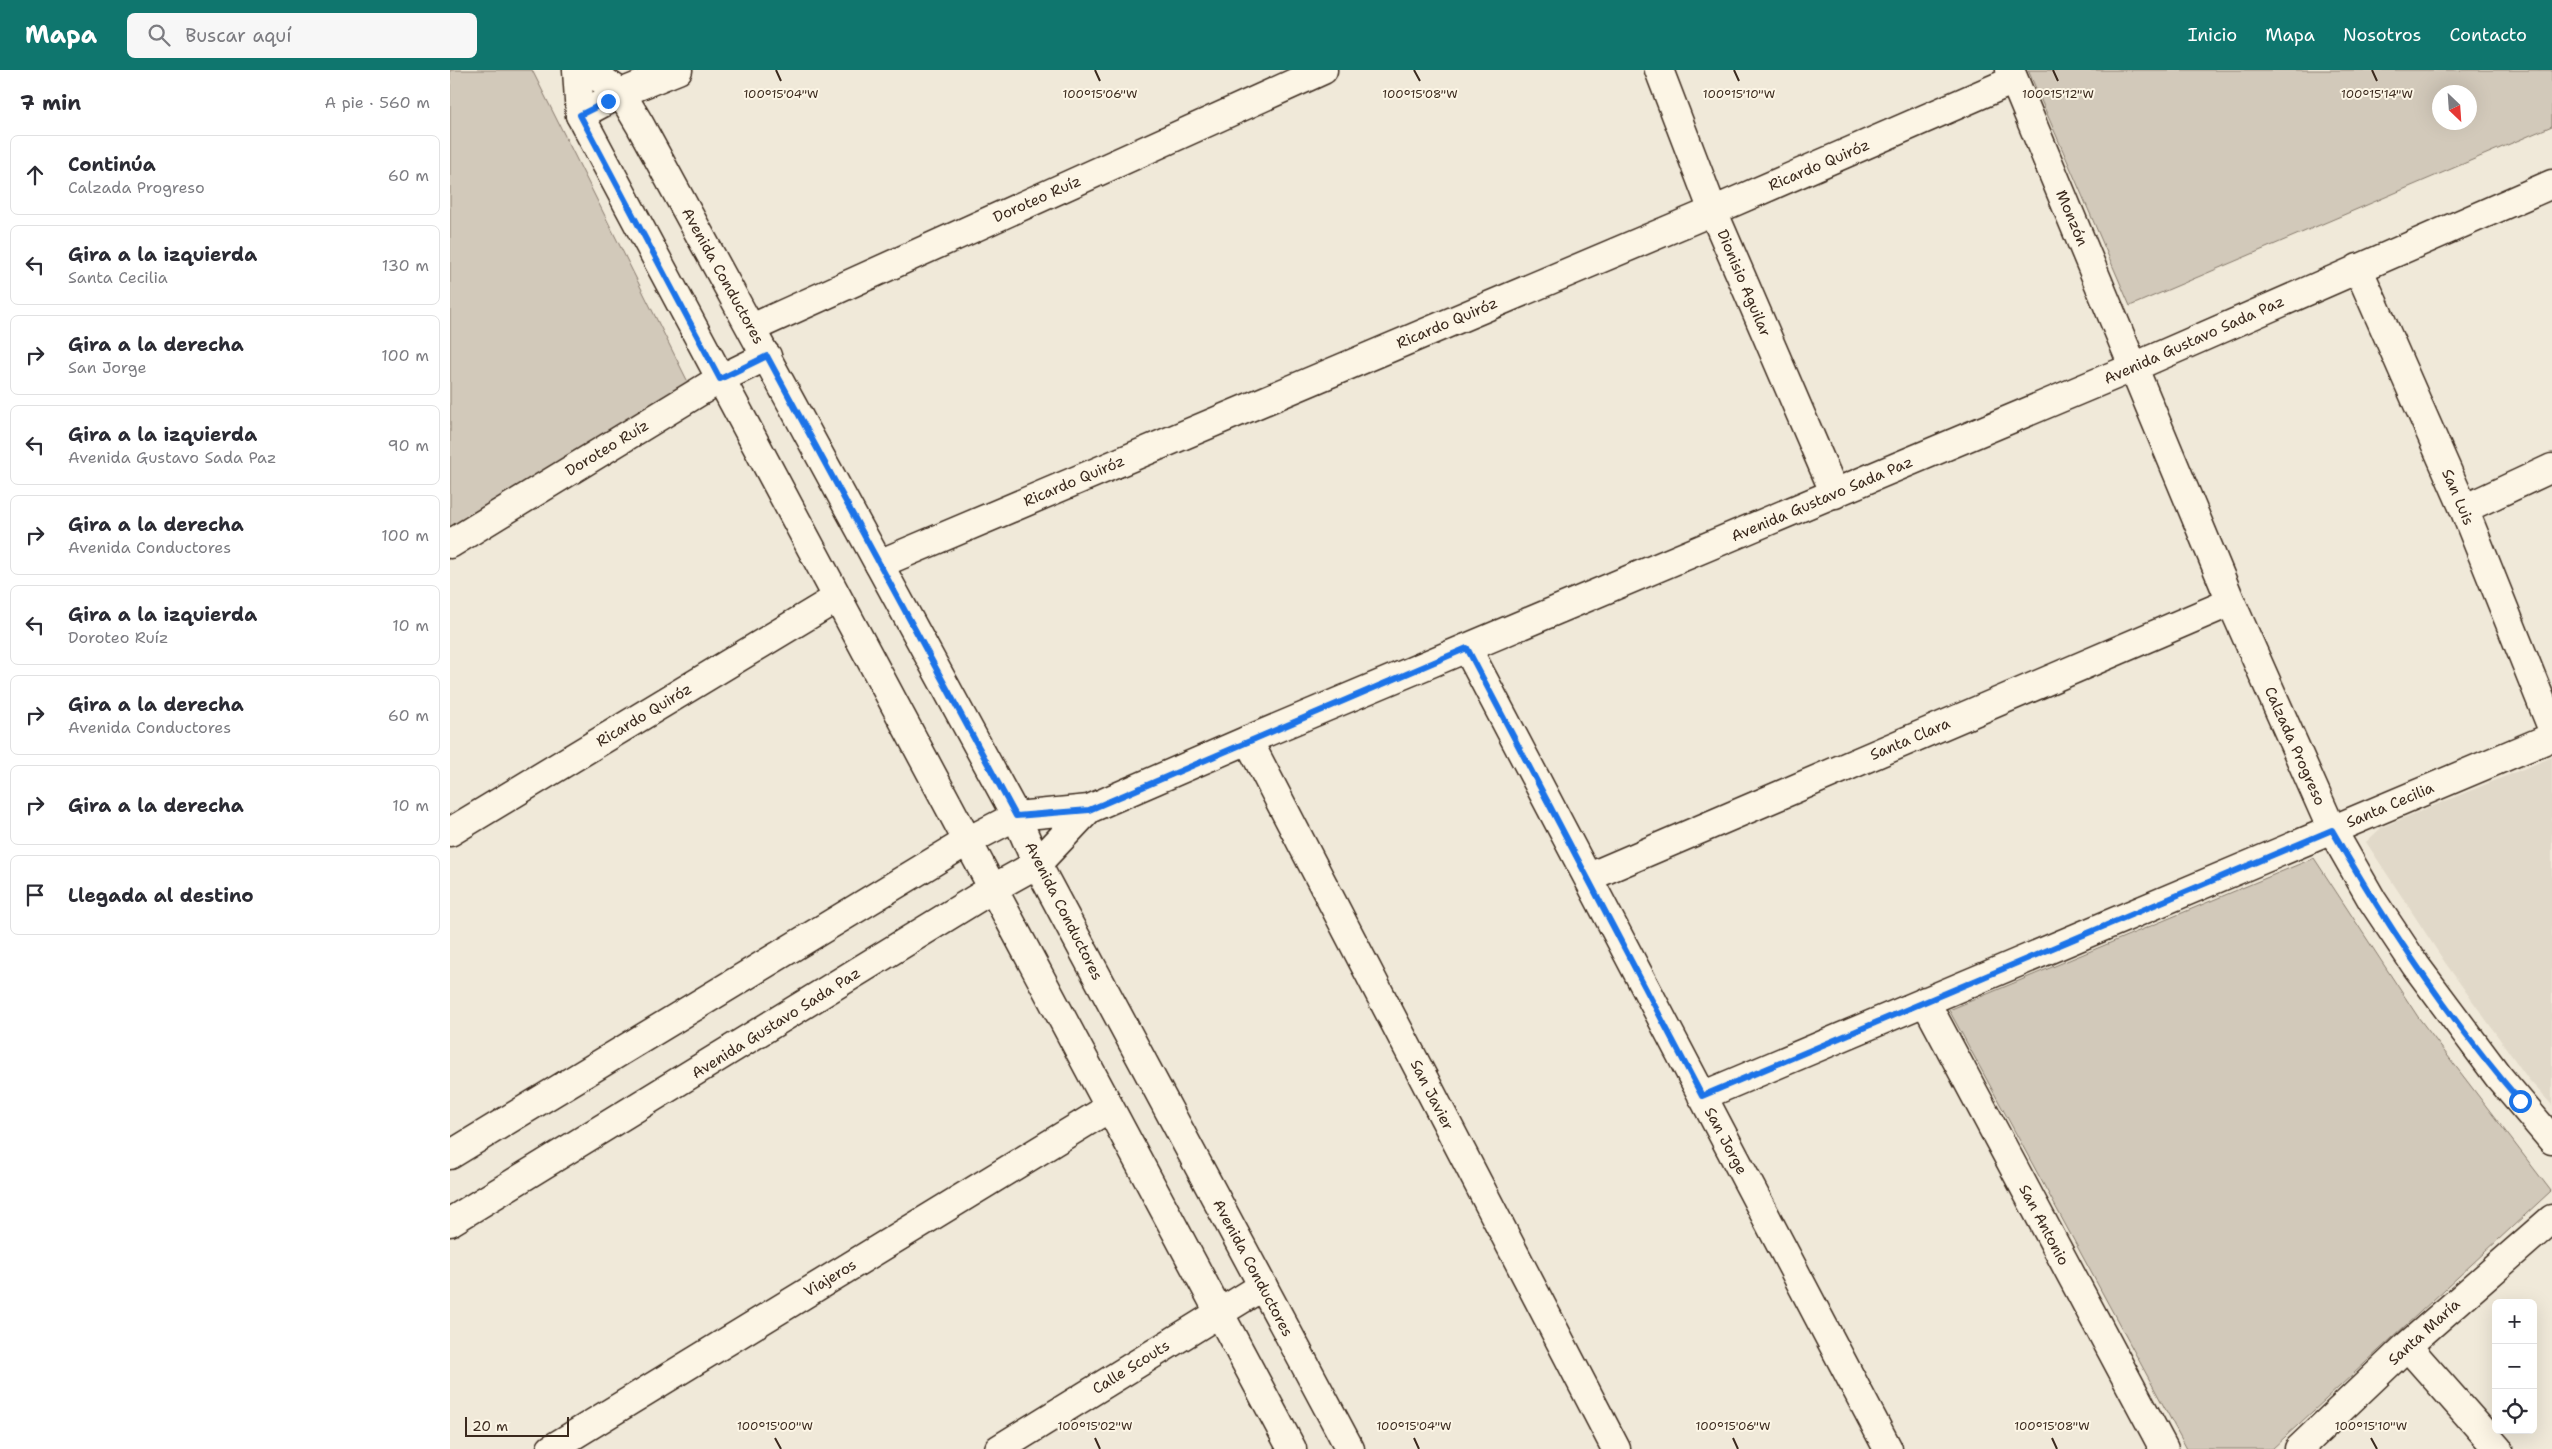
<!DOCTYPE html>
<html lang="es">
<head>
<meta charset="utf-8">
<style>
	body { margin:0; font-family:"Shantell Sans",sans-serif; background:#f7f7f7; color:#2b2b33 }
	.controls { position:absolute; right:15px; bottom:15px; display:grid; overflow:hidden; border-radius:8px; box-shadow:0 5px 20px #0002 }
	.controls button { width:45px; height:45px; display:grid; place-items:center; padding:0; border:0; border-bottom:1px solid #e1e1e2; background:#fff; color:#2b2b33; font:25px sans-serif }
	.compass { position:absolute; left:1982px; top:15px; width:45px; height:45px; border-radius:50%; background:#fff; box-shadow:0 5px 20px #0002; rotate:155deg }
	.scale { position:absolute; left:15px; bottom:12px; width:104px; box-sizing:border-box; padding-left:5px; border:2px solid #3b2a1e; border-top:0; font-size:14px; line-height:18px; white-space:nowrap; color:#3b2a1e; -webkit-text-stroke:4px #fcf5e5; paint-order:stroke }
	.stop { position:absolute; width:15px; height:15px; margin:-11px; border:4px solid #1a73e8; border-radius:50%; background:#fff }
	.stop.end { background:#1a73e8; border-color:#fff; box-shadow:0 1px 5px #0008 }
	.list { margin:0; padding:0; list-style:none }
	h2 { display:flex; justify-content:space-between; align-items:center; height:65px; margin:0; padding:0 20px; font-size:21px }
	h2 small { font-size:16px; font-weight:400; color:#7c7c81 }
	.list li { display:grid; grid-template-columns:32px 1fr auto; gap:15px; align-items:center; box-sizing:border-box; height:80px; margin:0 10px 10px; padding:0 10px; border:1px solid #e1e1e2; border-radius:8px }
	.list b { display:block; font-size:19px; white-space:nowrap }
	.list p { margin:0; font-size:16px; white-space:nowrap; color:#7c7c81 }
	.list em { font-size:16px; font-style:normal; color:#7c7c81 }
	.icon { flex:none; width:28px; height:28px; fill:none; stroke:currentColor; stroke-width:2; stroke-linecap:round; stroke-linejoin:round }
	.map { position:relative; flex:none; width:2102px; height:1379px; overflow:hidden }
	header { display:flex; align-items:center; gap:30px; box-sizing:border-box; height:70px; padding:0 25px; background:#0f766e; color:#fff }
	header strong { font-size:24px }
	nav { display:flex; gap:28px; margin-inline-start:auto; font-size:18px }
	.search { width:350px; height:45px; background:#f7f7f7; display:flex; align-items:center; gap:12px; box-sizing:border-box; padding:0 18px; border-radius:8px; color:#7c7c81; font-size:19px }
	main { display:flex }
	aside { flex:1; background:#fff }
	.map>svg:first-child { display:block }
	.built { fill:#e1d9c9 }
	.green { fill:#d2c9ba; stroke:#867a6c; fill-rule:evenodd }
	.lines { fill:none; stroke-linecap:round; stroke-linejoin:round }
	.minor-casing { stroke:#3b2a1e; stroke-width:31 }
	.tertiary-casing { stroke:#3b2a1e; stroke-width:31 }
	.minor { stroke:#fcf5e5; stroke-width:28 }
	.tertiary { stroke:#fcf5e5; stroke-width:28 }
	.route { stroke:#1a73e8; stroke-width:6 }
	.ticks { fill:none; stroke:#3b2a1e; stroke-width:2 }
	.labels { text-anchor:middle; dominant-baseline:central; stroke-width:4; stroke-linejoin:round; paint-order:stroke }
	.street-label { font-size:15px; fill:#3b2a1e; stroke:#fcf5e5 }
	.ticks-label { font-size:12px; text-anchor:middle; fill:#3b2a1e; stroke:#fcf5e5; stroke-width:4; stroke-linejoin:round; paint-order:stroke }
</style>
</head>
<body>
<header>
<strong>Mapa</strong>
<div class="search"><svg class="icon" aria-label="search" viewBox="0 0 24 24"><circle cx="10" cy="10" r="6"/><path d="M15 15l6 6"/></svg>Buscar aquí</div>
<nav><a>Inicio</a><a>Mapa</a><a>Nosotros</a><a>Contacto</a></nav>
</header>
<main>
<aside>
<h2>7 min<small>A pie · 560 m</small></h2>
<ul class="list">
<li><svg class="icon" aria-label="ahead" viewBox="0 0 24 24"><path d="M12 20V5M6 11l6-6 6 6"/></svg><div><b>Continúa</b><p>Calzada Progreso</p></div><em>60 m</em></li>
<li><svg class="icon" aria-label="left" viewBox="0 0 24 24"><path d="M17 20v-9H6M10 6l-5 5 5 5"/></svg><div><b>Gira a la izquierda</b><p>Santa Cecilia</p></div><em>130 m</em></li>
<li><svg class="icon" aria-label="right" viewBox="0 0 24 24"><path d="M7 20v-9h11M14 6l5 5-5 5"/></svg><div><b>Gira a la derecha</b><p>San Jorge</p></div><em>100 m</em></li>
<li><svg class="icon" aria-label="left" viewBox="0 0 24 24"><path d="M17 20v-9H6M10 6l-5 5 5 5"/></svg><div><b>Gira a la izquierda</b><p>Avenida Gustavo Sada Paz</p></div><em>90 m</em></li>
<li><svg class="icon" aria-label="right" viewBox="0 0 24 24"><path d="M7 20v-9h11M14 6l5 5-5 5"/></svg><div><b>Gira a la derecha</b><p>Avenida Conductores</p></div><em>100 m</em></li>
<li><svg class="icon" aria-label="left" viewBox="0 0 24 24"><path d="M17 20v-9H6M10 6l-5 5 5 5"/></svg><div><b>Gira a la izquierda</b><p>Doroteo Ruíz</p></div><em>10 m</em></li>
<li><svg class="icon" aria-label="right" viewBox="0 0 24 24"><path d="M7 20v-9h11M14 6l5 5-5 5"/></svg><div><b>Gira a la derecha</b><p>Avenida Conductores</p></div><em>60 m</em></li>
<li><svg class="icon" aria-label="right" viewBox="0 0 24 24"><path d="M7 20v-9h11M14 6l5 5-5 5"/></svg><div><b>Gira a la derecha</b></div><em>10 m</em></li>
<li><svg class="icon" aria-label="arrive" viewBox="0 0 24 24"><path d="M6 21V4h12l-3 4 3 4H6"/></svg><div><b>Llegada al destino</b></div></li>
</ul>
</aside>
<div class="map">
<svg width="2102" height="1379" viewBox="0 0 2102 1379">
	<rect width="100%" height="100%" fill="#f0e9d9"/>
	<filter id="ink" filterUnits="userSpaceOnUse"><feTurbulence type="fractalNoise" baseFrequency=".02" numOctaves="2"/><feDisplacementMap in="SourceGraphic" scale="10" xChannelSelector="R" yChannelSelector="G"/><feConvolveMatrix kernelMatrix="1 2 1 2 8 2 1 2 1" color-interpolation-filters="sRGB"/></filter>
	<g filter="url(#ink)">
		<path class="built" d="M2102,687V1035L2079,1010L1994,891L1916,772L1932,757Z"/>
		<path class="green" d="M0,0H82L240,316L0,461Z
			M1578,0H2102V56L1680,236ZM1990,22H2020V52H1990Z
			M1864,788L1968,947L2101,1121L1822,1379H1737L1499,940Z"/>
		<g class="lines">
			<g class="minor-casing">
				<path id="minor" d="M1209,0L1263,141L1385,424
					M1560,0L1781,532L1882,760L1922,830L1966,896L2048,1006L2102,1070
					M130,45L171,23L228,0
					M1908,198L2014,439L2102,658
					M302,258L873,0
					M2014,439L2102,398
					M0,474L270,309L317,286
					M429,494L1263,141L1564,10
					M1017,578L1438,1379
					M798,670L1166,1379
					M0,762L387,528
					M1139,807L1781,532
					M1475,931L1714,1379
					M1252,1026L2102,667
					M1957,1276L2048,1379
					M101,1379L659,1038
					M549,1379L813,1216
					M1849,1379L1957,1276L2102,1149"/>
			</g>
			<g class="tertiary-casing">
				<path id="tertiary" d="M127,0L130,45L842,1379
					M138,0L171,23L190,55L566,746L587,794L900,1379
					M0,1085L516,772L566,746L639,739L798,670L1684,297L2102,114
					M0,1152L542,819L587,794L639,739"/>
			</g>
			<use href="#minor" class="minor"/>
			<use href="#tertiary" class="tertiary"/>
		</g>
	</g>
	<g class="lines" filter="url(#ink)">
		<path class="route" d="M158,31L130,45L270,309L317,286L566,746L639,740L1017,578L1252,1026L1882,760C1937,856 1998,947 2070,1031"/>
	</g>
	<path class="ticks" d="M326,0L331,11M645,0L650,11M964,0L970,11M1284,0L1289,11M1603,0L1608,11M1922,0L1927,11M325,1368L331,1379M645,1368L650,1379M964,1368L969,1379M1283,1368L1288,1379M1602,1368L1607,1379M1921,1368L1927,1379"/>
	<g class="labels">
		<g class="street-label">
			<text transform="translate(1369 95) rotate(-23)">Ricardo Quiróz</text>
			<text transform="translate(587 129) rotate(-24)">Doroteo Ruíz</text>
			<text transform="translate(1622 148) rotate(67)">Monzón</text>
			<text transform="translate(273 206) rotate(61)">Avenida Conductores</text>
			<text transform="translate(1294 213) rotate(67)">Dionisio Aguilar</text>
			<text transform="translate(997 253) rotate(-23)">Ricardo Quiróz</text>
			<text transform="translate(1744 270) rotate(-24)">Avenida Gustavo Sada Paz</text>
			<text transform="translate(157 378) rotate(-31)">Doroteo Ruíz</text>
			<text transform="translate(624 411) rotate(-23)">Ricardo Quiróz</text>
			<text transform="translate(2008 427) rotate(67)">San Luis</text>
			<text transform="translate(1372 429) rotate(-23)">Avenida Gustavo Sada Paz</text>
			<text transform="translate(194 645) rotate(-31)">Ricardo Quiróz</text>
			<text transform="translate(1460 669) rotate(-23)">Santa Clara</text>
			<text transform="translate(1845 676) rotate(66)">Calzada Progreso</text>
			<text transform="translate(1940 735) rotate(-23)">Santa Cecilia</text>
			<text transform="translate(614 841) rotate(63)">Avenida Conductores</text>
			<text transform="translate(326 953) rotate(-32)">Avenida Gustavo Sada Paz</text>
			<text transform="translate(982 1025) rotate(63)">San Javier</text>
			<text transform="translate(1276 1071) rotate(62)">San Jorge</text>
			<text transform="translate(1594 1155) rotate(62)">San Antonio</text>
			<text transform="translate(803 1198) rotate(62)">Avenida Conductores</text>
			<text transform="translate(380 1208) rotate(-31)">Viajeros</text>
			<text transform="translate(1974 1262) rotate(-42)">Santa María</text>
			<text transform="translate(681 1297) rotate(-32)">Calle Scouts</text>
		</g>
	</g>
	<g class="ticks-label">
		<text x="331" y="28">100°15'04"W</text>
		<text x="650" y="28">100°15'06"W</text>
		<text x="970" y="28">100°15'08"W</text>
		<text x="1289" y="28">100°15'10"W</text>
		<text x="1608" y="28">100°15'12"W</text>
		<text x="1927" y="28">100°15'14"W</text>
		<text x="325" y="1360">100°15'00"W</text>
		<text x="645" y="1360">100°15'02"W</text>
		<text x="964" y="1360">100°15'04"W</text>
		<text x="1283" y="1360">100°15'06"W</text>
		<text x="1602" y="1360">100°15'08"W</text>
		<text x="1921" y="1360">100°15'10"W</text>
	</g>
</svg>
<div class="controls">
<button>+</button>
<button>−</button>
<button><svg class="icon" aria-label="locate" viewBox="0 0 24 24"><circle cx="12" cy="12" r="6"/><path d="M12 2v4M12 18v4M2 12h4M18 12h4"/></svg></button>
</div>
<svg class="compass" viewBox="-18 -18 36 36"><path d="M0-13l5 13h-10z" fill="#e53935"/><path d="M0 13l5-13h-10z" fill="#7c7c81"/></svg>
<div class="scale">20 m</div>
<div class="stop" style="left:2070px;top:1031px"></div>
<div class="stop end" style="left:158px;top:31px"></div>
</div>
</main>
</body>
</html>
